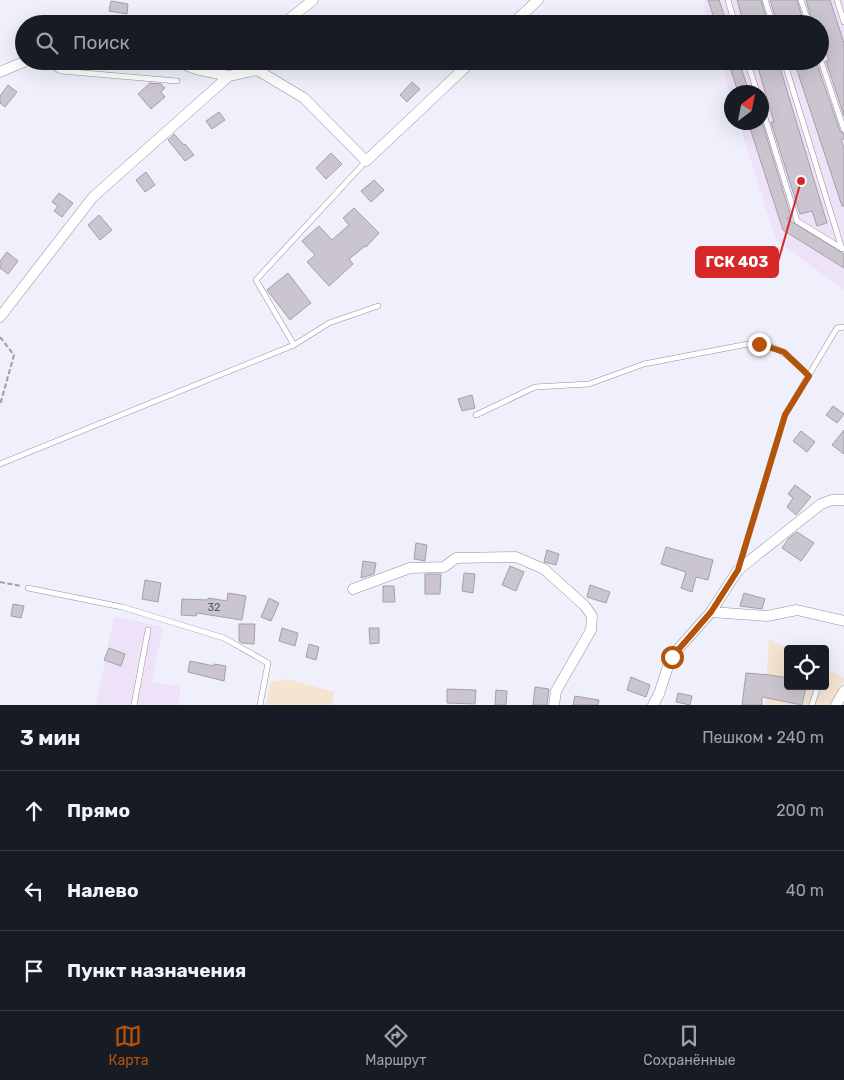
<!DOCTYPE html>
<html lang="ru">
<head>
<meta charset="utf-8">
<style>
	body { margin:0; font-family:Rubik,sans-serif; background:#20242c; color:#f1f3f6 }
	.controls { position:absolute; right:15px; bottom:15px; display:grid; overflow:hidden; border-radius:5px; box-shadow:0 5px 20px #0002 }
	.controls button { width:45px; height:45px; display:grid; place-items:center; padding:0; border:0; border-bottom:1px solid #363941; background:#171b24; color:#f1f3f6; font:25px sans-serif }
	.compass { position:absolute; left:724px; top:85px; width:45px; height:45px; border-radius:50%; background:#171b24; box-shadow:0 5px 20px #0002; rotate:32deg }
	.stop { position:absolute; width:15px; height:15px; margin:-11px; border:4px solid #b45309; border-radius:50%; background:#fff }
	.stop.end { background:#b45309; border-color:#fff; box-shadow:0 1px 5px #0008 }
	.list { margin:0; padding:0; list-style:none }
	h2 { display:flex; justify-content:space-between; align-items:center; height:65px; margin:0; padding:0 20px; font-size:21px }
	h2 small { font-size:16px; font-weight:400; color:#9ea1a6 }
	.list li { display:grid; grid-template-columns:32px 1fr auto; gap:15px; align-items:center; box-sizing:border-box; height:80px; padding:0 20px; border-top:1px solid #363941 }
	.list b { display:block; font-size:19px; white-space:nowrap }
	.list em { font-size:16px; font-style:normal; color:#9ea1a6 }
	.icon { flex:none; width:28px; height:28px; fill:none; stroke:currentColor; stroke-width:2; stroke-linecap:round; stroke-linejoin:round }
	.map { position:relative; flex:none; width:844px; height:705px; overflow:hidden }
	.search { position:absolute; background:#171b24; box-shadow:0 5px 20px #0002; left:15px; right:15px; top:15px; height:55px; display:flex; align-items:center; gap:12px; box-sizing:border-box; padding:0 18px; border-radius:28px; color:#9ea1a6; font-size:19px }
	.sheet { height:305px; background:#171b24 }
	nav { display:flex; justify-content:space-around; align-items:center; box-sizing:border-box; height:70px; border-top:1px solid #363941; background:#171b24; font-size:14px; color:#9ea1a6 }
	nav a { display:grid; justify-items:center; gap:2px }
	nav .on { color:#b45309 }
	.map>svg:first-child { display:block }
	.commercial { fill:#f5e4d2 }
	.industrial { fill:#ede2f7 }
	.building { fill:#cac5cf; stroke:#a49fa9 }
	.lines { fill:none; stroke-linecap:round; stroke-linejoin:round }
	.lane-casing { stroke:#90919b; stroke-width:6 }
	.street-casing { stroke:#90919b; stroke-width:11 }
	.path { stroke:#9d9da5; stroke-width:2; stroke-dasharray:5 2.5; stroke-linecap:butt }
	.lane { stroke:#fff; stroke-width:5 }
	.street { stroke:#fff; stroke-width:10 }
	.route { stroke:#b45309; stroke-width:6 }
	.labels { text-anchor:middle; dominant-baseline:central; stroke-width:4.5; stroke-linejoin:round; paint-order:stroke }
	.number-label { font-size:11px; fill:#5c5a60 }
	.leader { fill:none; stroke:#d62828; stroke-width:2 }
	.callout-dot { fill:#d62828; stroke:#fefefe; stroke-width:2 }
	.callout { fill:#d62828; stroke:#d62828; stroke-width:2 }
	.callout-label { font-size:15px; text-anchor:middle; font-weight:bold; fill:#fff }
</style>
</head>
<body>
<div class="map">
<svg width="844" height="705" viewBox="0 0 844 705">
	<rect width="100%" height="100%" fill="#eff0fb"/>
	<path class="commercial" d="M769,639L788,649V686H825V668L844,678V681L831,705H765Z
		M287,679L334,692L332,705H266L270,683Z"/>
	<path class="industrial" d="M705,0H844V290L776,240L739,123L762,122V92H732L731,97L721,61H820V24H709L703,4Z
		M114,617L163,627L152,682L180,686L179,705H96Z"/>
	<path class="building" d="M708,0H719L727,24H716Z
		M737,0H761L768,24H744Z
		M770,0H797L804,24H781L780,21L777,22Z
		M806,0H830L844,43V116L826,61H829L820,35V24H813Z
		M111,1L128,4L127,14L109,11Z
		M728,61H739L749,92H738Z
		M756,61H778L827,223L817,226L812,211L800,214L771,122H774Z
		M794,61H816L840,131L844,134V139L841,140L844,148V206H842Z
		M412,82L420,89L407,102L400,95Z
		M150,83L161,84L165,88L161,92L165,97L151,109L138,94Z
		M8,85L17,92L5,107L0,103V96Z
		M219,112L225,120L212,129L206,121Z
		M748,122H762L791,217L786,218L844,254V268L783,230Z
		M174,134L184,145L185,144L194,155L185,161L168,140Z
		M331,153L342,164L326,179L316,168Z
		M146,172L155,185L145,192L136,180Z
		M374,180L384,190L371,202L361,191Z
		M59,193L73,203L62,217L54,211L58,206L52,202Z
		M354,208L379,233L366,247L365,246L349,259L353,264L329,286L307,262L315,255L302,241L319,226L332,240L349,225L343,218Z
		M99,215L112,230L100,240L88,225Z
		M7,252L18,261L8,274L0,268V261Z
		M288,273L311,303L290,320L267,290Z
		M472,395L475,408L462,411L458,399Z
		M833,406L844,414L837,423L826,415Z
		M844,430V454L832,445Z
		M801,431L815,442L807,452L793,441Z
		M795,485L811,497L796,515L787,507L793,498L788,494Z
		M797,532L814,543L801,561L782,548L789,538Z
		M416,543L427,545L425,561L414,559Z
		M666,547L713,560L708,580L696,577L692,592L681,588L686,572L661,564Z
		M547,550L559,554L556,565L544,562Z
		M363,561L376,563L374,574L361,578Z
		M510,566L524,572L516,591L502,585Z
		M464,573L475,574L473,593L462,591Z
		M425,574H441L440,594H425Z
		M145,580L161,583L158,602L142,599Z
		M590,585L610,592L606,603L587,597Z
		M383,586H394L395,602H383Z
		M228,593L246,596L242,620L197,613L196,616L181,615L182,599L208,600V598L227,601Z
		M744,593L765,599L762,609L740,606Z
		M269,598L279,603L271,621L261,617Z
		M13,604L24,606L21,618L11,616Z
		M239,624H255L254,644L242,643L239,641Z
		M282,628L298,633L295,646L279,641Z
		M369,628H379V643L370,644Z
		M309,644L319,647L316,660L306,657Z
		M109,648L125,654L121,666L104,660Z
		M190,661L214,666V664L226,666L224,681L188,672Z
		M746,673L770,675L788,678V686H806L802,705L762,697V705H742Z
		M631,677L650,685L646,697L627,690Z
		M535,687L549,689L547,705H533Z
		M447,689L476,690L475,704L447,703Z
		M496,690L507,691L506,705H495Z
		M678,693L692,696L690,705L676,702Z
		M575,696L599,700L598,705H573Z"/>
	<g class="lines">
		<g class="lane-casing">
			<path id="lane" d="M728,0L735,24
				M765,0L773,24
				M801,0L809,24
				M837,0L844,22
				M820,58L844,130
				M42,61L61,71L177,81
				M747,61L757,92
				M784,61L842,249
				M762,108L797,221L841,248
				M294,345L256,280L366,161
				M476,415L535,387L589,384L644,364L748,344C777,342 790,357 809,376
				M0,464L294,345L329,323L378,306
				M739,567L785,415L837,328L844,327
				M28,588L122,607L224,638L268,663L260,705
				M134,705L148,630
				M812,705L818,686"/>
		</g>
		<g class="street-casing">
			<path id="street" d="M283,24L313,0
				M512,24L538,0
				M175,61L196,69L229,76
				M257,70L304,98L366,161L472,61
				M0,72L26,61
				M0,317L93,197L229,76L257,70L261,61
				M353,589L410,568L444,567L456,558L516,557L544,569L585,606L592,616L591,630L556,691L554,705
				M711,612L767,616L797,610L844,621
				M653,705L659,694L671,657L711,612L738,570L821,504L832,500H844
				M836,705L844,691"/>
		</g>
		<path class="path" d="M0,337L14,355L0,405
			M0,582L21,586"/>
		<use href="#lane" class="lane"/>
		<use href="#street" class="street"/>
	</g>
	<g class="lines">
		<path class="route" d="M672,657L711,612L738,570L785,415L809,376L784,352L759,344"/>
	</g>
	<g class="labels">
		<g class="number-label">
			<text x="214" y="607">32</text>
		</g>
	</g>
	<path class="leader" d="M801 181L778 262"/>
	<circle class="callout-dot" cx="801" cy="181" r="5"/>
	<rect class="callout" x="696" y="247" width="82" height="30" rx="5"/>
	<g class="callout-label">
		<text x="737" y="267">ГСК 403</text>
	</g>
</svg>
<div class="controls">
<button><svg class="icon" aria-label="locate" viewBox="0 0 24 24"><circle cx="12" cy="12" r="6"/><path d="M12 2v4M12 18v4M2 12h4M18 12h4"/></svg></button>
</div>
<svg class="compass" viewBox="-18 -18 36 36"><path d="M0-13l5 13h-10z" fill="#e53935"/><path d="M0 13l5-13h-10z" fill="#9ea1a6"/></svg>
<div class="stop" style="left:672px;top:657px"></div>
<div class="stop end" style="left:759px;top:344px"></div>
<div class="search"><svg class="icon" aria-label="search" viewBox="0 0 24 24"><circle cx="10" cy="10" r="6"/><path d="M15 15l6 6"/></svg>Поиск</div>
</div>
<section class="sheet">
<h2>3 мин<small>Пешком · 240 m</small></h2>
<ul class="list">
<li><svg class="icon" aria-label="ahead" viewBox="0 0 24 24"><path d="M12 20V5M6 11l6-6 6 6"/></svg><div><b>Прямо</b></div><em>200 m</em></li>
<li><svg class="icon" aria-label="left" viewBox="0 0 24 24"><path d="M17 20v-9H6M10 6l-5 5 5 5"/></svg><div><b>Налево</b></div><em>40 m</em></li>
<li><svg class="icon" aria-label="arrive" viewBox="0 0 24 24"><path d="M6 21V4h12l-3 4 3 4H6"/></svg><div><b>Пункт назначения</b></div></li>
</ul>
</section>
<nav>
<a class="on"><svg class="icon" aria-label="map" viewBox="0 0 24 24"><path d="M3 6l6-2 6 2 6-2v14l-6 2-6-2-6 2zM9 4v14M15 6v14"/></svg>Карта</a>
<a><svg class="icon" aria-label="directions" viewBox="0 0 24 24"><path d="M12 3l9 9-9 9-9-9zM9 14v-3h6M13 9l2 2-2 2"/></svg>Маршрут</a>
<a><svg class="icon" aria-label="saved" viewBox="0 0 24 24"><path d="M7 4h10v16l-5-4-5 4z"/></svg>Сохранённые</a>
</nav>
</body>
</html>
